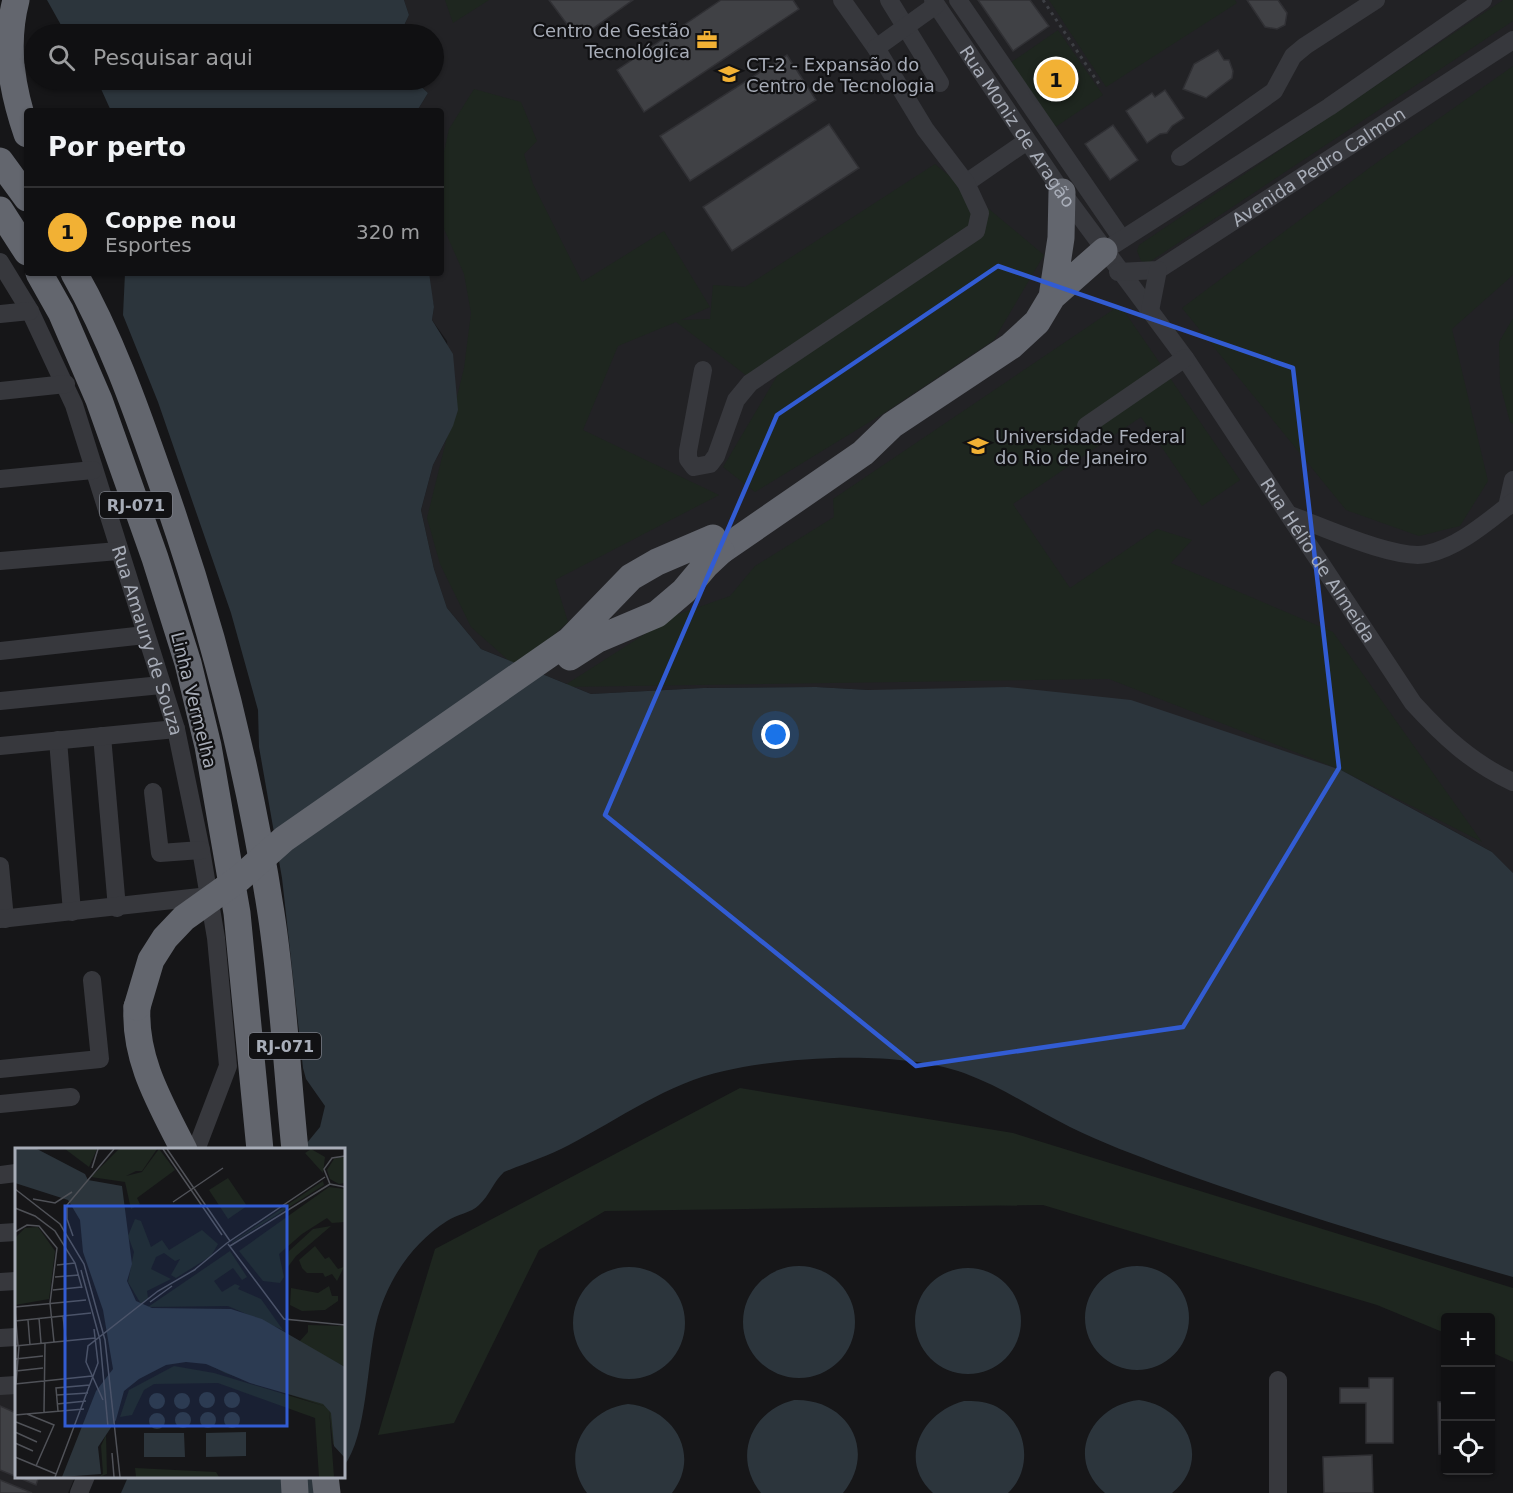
<!DOCTYPE html>
<html lang="pt">
<head>
<meta charset="utf-8">
<style>
	body { margin:0; font-family:"DejaVu Sans",sans-serif; background:#19191b; color:#f1f3f6 }
	.controls { position:absolute; right:18px; bottom:18px; display:grid; overflow:hidden; border-radius:6px; box-shadow:0 2px 4px #0004 }
	.controls button { width:54px; height:54px; display:grid; place-items:center; padding:0; border:0; border-bottom:2px solid #303032; background:#101012; color:#f1f3f6; font:30px sans-serif }
	.you { position:absolute; left:776px; top:735px; width:21px; height:21px; margin:-15px; border:4px solid #fff; border-radius:50%; background:#1a73e8; box-shadow:0 0 0 9px #1a73e833 }
	.badge { display:grid; place-items:center; width:39px; height:39px; border-radius:50%; background:#f2b134; color:#111; font-size:20px; font-weight:700 }
	.pin { position:absolute; translate:-50% -50%; border:3px solid #fff; box-shadow:0 2px 6px #0006 }
	.list { margin:0; padding:0; list-style:none }
	h2 { display:flex; justify-content:space-between; align-items:center; height:78px; margin:0; padding:0 24px; font-size:26px }
	h2 small { font-size:20px; font-weight:400; color:#9c9d9f }
	.list li { display:grid; grid-template-columns:39px 1fr auto; gap:18px; align-items:center; box-sizing:border-box; height:90px; padding:0 24px; border-top:2px solid #303032 }
	.list b { display:block; font-size:22px; white-space:nowrap }
	.list p { margin:0; font-size:20px; white-space:nowrap; color:#9c9d9f }
	.list em { font-size:20px; font-style:normal; color:#9c9d9f }
	.icon { flex:none; width:33px; height:33px; fill:none; stroke:currentColor; stroke-width:2; stroke-linecap:round; stroke-linejoin:round }
	.map { position:relative; flex:none; width:1513px; height:1493px; overflow:hidden }
	.search { position:absolute; background:#101012; box-shadow:0 2px 4px #0004; left:24px; top:24px; width:420px; height:66px; display:flex; align-items:center; gap:15px; box-sizing:border-box; padding:0 21px; border-radius:33px; color:#9c9d9f; font-size:22px }
	.panel { position:absolute; background:#101012; box-shadow:0 2px 4px #0004; left:24px; top:108px; width:420px; height:168px; border-radius:6px }
	.map>svg:first-child { display:block }
	.built { fill:#222225 }
	.green { fill:#1e261f }
	.water { fill:#2c353c }
	.building { fill:#404145; stroke:#303034; stroke-width:1.5 }
	.lines { fill:none; stroke-linecap:round; stroke-linejoin:round }
	.path { stroke:#3d3f44; stroke-width:3; stroke-dasharray:3 4.5; stroke-linecap:butt }
	.minor { stroke:#37383d; stroke-width:18 }
	.highway { stroke:#63666e; stroke-width:27 }
	.highway-bridge { stroke:#63666e; stroke-width:27 }
	.marked { fill:none; stroke:#325cd3; stroke-width:4.5; stroke-linejoin:round }
	.labels { text-anchor:middle; dominant-baseline:central; stroke-width:4.5; stroke-linejoin:round; paint-order:stroke }
	.shield { fill:#111113; stroke:#7b7e86; stroke-width:1.5 }
	.shield-label { font-size:16px; font-weight:bold; fill:#a8adb8 }
	.poi-label { font-size:18px; fill:#a8adb8; stroke:#111113; text-anchor:start }
	.street-label { font-size:18px; fill:#a8adb8; stroke:#111113 }
	.inset-road { fill:none; stroke:#505258; stroke-width:1.5 }
	.view { fill:#325cd3; fill-opacity:0.15; stroke:#325cd3; stroke-width:3 }
	.inset-edge { fill:none; stroke:#a8adb8; stroke-width:3 }
</style>
</head>
<body>
<div class="map">
<svg width="1513" height="1493" viewBox="0 0 1513 1493">
	<rect width="100%" height="100%" fill="#161618"/>
	<path class="built" d="M404,0H1513V873L1492,852L1341,770L869,690L816,687L703,688L591,694L481,649L447,608L434,569L421,510L433,465L453,426L447,341L432,320L434,307L429,281V273H441V111H417L428,93L414,80H434V34H400L409,15Z
		M16,1392V1476L75,1477L68,1493H0V1394Z"/>
	<path class="green" d="M445,0H489L453,23Z
		M1049,0H1235L1237,3L1106,87Z
		M1503,0H1513V21L1148,263L1141,261L1137,251L1139,245Z
		M1058,30L1103,95L1054,128L1010,63Z
		M1513,66V275L1452,329L1488,481L1460,526L1419,536L1346,510L1182,308L1372,166Z
		M474,89L521,102L537,141L524,154L533,184L582,282L664,231L710,307L681,320L710,319L713,285L745,287L935,164L1044,255L994,340L881,415L755,492L723,467L787,359L747,376L676,322L618,346L583,430L719,495L555,580L568,622L517,668L471,627L440,564L427,518L464,368L471,313L464,274L441,222V165L449,129Z
		M1120,305L1240,480L1202,506L1141,417L1013,504L1070,588L1157,529L1192,540L1171,563L1333,632L1482,842L1341,770L1109,679L562,687L673,616L730,596L755,566L834,517L833,499Z
		M1513,318V424L1510,422L1500,384L1499,342Z
		M740,1088L1013,1133L1513,1288V1362L1491,1352L1490,1318H1446L1445,1333L1377,1305L1043,1205L605,1211L539,1250L454,1423L378,1435L435,1249Z"/>
	<path class="water" d="M47,0H404L409,15L400,34H66Z
		M97,80H414L428,93L417,111H111Z
		M125,273H429L434,307L432,320L453,354L458,410L453,426L433,465L421,510L434,569L447,608L481,649L591,694L703,688L816,687L869,690L1008,687L1131,700L1341,770L1492,852L1513,873V1277C1397,1244 1282,1209 1169,1168C1136,1155 1102,1143 1070,1127C1034,1109 1002,1087 964,1073C899,1050 790,1056 724,1071C668,1083 619,1119 569,1145C548,1156 526,1163 504,1172C493,1182 490,1195 479,1205C471,1213 457,1214 447,1221C411,1244 386,1282 376,1324C367,1362 367,1436 344,1466V1150L302,1149L320,1127L325,1106L306,1079L303,1068L282,878L259,747L258,710L231,613L158,402L123,315Z
		M1085 1318a52 52 0 1 1 104 0a52 52 0 1 1-104 0Z
		M743 1322a56 56 0 1 1 112 0a56 56 0 1 1-112 0Z
		M573 1323a56 56 0 1 1 112 0a56 56 0 1 1-112 0Z
		M915 1321a53 53 0 1 1 106 0a53 53 0 1 1-106 0Z
		M794,1400C847,1398 878,1450 843,1493H761C732,1457 751,1411 794,1400Z
		M1139,1400C1186,1406 1213,1460 1172,1493H1105C1064,1458 1091,1405 1139,1400Z
		M964,1401C974,1401 983,1401 993,1405C1027,1420 1035,1468 1008,1493H933C897,1460 922,1412 964,1401Z
		M628,1404C673,1408 702,1454 672,1493H587C559,1455 584,1410 628,1404Z
		M128,1477H335L323,1493H121Z"/>
	<path class="building" d="M549,0H633L578,39Z
		M721,0H793L799,9L644,112L617,70Z
		M978,0H1030L1049,26L1013,51Z
		M1247,0H1278L1287,13L1285,25L1277,29L1265,27Z
		M1218,50L1224,60H1229L1233,71L1232,78L1206,98L1183,89L1194,64Z
		M787,55L816,100L690,181L660,136Z
		M1165,90L1184,118L1172,126L1167,133L1160,134L1147,143L1126,111L1152,93L1155,97Z
		M829,124L859,168L732,251L703,207Z
		M1113,125L1138,160L1110,180L1085,144Z
		M1369,1378H1393V1443H1366V1403H1340V1388H1369Z
		M1438,1402H1446V1454H1439Z
		M0,1406L16,1413V1476H39L36,1485L0,1470Z
		M1372,1455L1373,1493H1324L1323,1457Z
		M0,1480L32,1493H0Z"/>
	<g class="lines">
		<path class="path" d="M1043,0L1101,87"/>
		<g class="minor">
			<path d="M842,0L876,48"/>
			<path d="M889,0L940,83"/>
			<path id="s1" d="M933,0L1062,192L1185,358L1413,703C1443,736 1472,763 1513,782"/>
			<path d="M958,0L1122,239"/>
			<path d="M1180,157L1274,91L1293,56L1305,46L1376,0"/>
			<path d="M966,183L1027,141"/>
			<path d="M1104,251L1329,107L1483,0"/>
			<path id="s2" d="M0,262L30,311L74,405L176,729L201,850L216,938L228,1066L196,1150"/>
			<path id="s3" d="M1118,272L1158,270L1513,40"/>
			<path d="M1150,311L1158,270"/>
			<path d="M0,314L30,311"/>
			<path d="M703,370L688,451V459L694,467L710,464L716,456L736,400L750,383L976,231L980,213L966,183L925,129L876,48L936,5"/>
			<path d="M0,391L66,384"/>
			<path d="M1086,426L1185,358"/>
			<path d="M0,479L93,470"/>
			<path d="M1507,507L1513,480"/>
			<path d="M1290,515C1321,526 1396,561 1427,554C1459,547 1488,521 1513,502"/>
			<path d="M0,561L118,551"/>
			<path d="M0,651L145,635"/>
			<path d="M0,701L161,685"/>
			<path d="M102,736L117,908"/>
			<path d="M58,740L72,912"/>
			<path d="M0,746L176,729"/>
			<path d="M153,792L160,853L201,850"/>
			<path d="M0,866L5,919"/>
			<path d="M0,919L209,896"/>
			<path d="M0,1069L100,1059L92,980"/>
			<path d="M0,1104L71,1097"/>
			<path d="M0,1175L16,1173"/>
			<path d="M0,1233L16,1232"/>
			<path d="M0,1282L16,1281"/>
			<path d="M0,1338L16,1337"/>
			<path d="M1278,1380V1493"/>
			<path d="M0,1386L16,1385"/>
			<path d="M79,1493L86,1476"/>
		</g>
		<path class="highway" d="M16,0C4,46 12,90 27,134
			M0,161L27,198
			M0,210L27,252
			M39,273L61,312L99,400L155,558L188,663L208,746L237,913L260,1150
			M74,273C110,336 135,406 159,475C210,618 248,763 271,913C283,991 287,1071 295,1150
			M1052,297L1061,238L1062,192
			M721,551L863,453L892,425L1011,346L1037,322L1052,297L1104,251
			M137,1007C134,1060 161,1104 184,1150
			M294,1476L295,1493
			M325,1476L327,1493"/>
		<path class="highway-bridge" d="M570,657L598,639L657,614L684,591L705,566L721,551
			M137,1007L151,960L165,938L184,918L240,878L284,839L570,640L631,577L657,562L713,538"/>
	</g>
	<path class="marked" d="M998,266L1293,368L1339,768L1183,1027L916,1066L605,815L777,415Z"/>
	<defs>
		<g id="office-bare" transform="scale(1.62)"><path d="M-6-3h4V-5.5h4V-3h4V5H-6ZM-1-4.5V-3h2v-1.5ZM-6 0V1H6V0Z" fill="#f2b134" stroke="#111113" stroke-width="2.5" paint-order="stroke"/></g>
		<g id="university-bare" transform="scale(1.62)"><path d="M0-5L7-2L0 1L-7-2ZM-4 1L0 2.5L4 1V4Q0 6-4 4Z" fill="#f2b134" stroke="#111113" stroke-width="2.5" paint-order="stroke"/></g>
	</defs>
	<g fill-rule="evenodd">
		<use href="#office-bare" x="707" y="40"/>
		<use href="#university-bare" x="729" y="74"/>
		<use href="#university-bare" x="978" y="446"/>
	</g>
	<g class="labels">
		<g class="shield">
			<rect x="100" y="492" width="72" height="26" rx="4.5"/>
			<rect x="249" y="1033" width="72" height="26" rx="4.5"/>
		</g>
		<g class="shield-label">
			<text x="136" y="505">RJ-071</text>
			<text x="285" y="1046">RJ-071</text>
		</g>
		<g class="poi-label">
			<text x="690" y="30" text-anchor="end">Centro de Gestão<tspan x="690" dy="21">Tecnológica</tspan></text>
			<text x="746" y="64">CT-2 - Expansão do<tspan x="746" dy="21">Centro de Tecnologia</tspan></text>
			<text x="995" y="436">Universidade Federal<tspan x="995" dy="21">do Rio de Janeiro</tspan></text>
		</g>
		<g class="street-label">
			<text stroke="none"><textPath href="#s1" startOffset="152">Rua Moniz de Aragão</textPath></text>
			<text stroke="none"><textPath href="#s3" startOffset="231">Avenida Pedro Calmon</textPath></text>
			<text stroke="none"><textPath href="#s1" startOffset="680">Rua Hélio de Almeida</textPath></text>
			<text stroke="none"><textPath href="#s2" startOffset="408">Rua Amaury de Souza</textPath></text>
			<text transform="translate(194 700) rotate(76)">Linha Vermelha</text>
		</g>
	</g>
	<g transform="translate(15 1148)">
		<rect width="330" height="330" fill="#161618"/>
		<path d="M50,1H82L74,19ZM104,1H142L127,23H121L111,28L127,24L144,1L160,22L122,50L125,56L116,61L110,34L76,29ZM296,1L310,9L308,25L290,5ZM325,9L330,10V35L324,36L315,31L312,22L319,11ZM213,30L232,58L213,71L194,42ZM308,33L309,37L217,95V94ZM314,39L330,41V74L317,75L312,70L287,86L264,106L269,129L265,135L248,133L224,103ZM120,71L126,73L136,99L147,92L154,102L187,82L203,96L196,108L161,130L156,127L165,111L160,113L149,105L141,109L136,121L156,131L132,143L133,150L126,156L113,134L119,104L113,88ZM316,78L281,108L272,120L274,103L298,81ZM23,79L40,103L34,151L0,157V90L10,80ZM300,98L310,111L314,109L323,121L329,119L322,133L317,126L310,129L308,125H292L287,120L284,112ZM215,103L232,129L227,132L218,120L199,133L207,144L220,136L225,138L223,141L246,151L268,182L213,158L133,159ZM314,138L317,148H323V153L310,162L287,163L275,157L276,140L303,145ZM293,177L330,178V219L284,194L293,184ZM198,212L321,260L330,310L318,296L314,261L319,329H304L300,270L203,235L139,236L129,242L117,267L105,269L114,242L159,218L199,225L312,259L210,225L199,219ZM91,287L92,326L84,329L88,326L86,298ZM120,320L201,324L204,329H121Z" fill="#1e261f"/>
		<path d="M0,1H22L70,26L73,32L107,38L117,116L112,133L121,153L137,160L216,161L247,171L330,219V310L319,298L316,265L308,256L235,235L191,216L171,214L151,217L124,231L109,243L101,272L83,299L86,326L47,329L81,243L98,221L88,162L68,104L65,72L53,52L0,35ZM184 252a8 8 0 1 1 16 0a8 8 0 1 1-16 0ZM209 252a8 8 0 1 1 16 0a8 8 0 1 1-16 0ZM159 253a8 8 0 1 1 16 0a8 8 0 1 1-16 0ZM134 253a8 8 0 1 1 16 0a8 8 0 1 1-16 0ZM160 272a8 8 0 1 1 16 0a8 8 0 1 1-16 0ZM185 272a8 8 0 1 1 16 0a8 8 0 1 1-16 0ZM209 272a8 8 0 1 1 16 0a8 8 0 1 1-16 0ZM134 273a8 8 0 1 1 16 0a8 8 0 1 1-16 0ZM231,284V308L191,309V285ZM129,285H169L170,309H129Z" fill="#2c353c"/>
		<path class="inset-road" d="M148,1L207,87M152,1L215,93M330,8L317,10L309,21L315,36L330,39M77,20L83,1M0,41L45,76L69,116L90,192L105,329M18,51L40,55L57,44M158,54L208,20M0,60L20,68L40,83L60,115L67,140M0,84L12,77L24,78L42,100L35,155L39,194M58,88L52,71V57L99,1M212,95L310,29M213,96L269,171L330,177M215,98L315,36M42,117L60,115M66,122L85,192L93,279M178,123L212,95M40,129L64,127M38,142L67,139M135,154L157,138M0,159L71,152M0,162L3,198M48,168L51,193M24,170L26,195M13,172L15,197M0,173L76,165M0,198L80,190M0,211L28,208M1,223L28,220M0,236L77,228M1,236L4,198M42,247L73,245M88,252L71,214L73,198L143,143L181,121M42,256L71,253M43,263L41,240L75,237M29,264L30,195M12,266L39,277L21,318M0,267L69,261M1,274L26,284M0,284L22,294M0,295L18,303M97,305L99,329M0,309L41,326M40,329L83,215L79,181"/>
		<path class="view" d="M50,58H272V278H50Z"/>
		<rect width="330" height="330" class="inset-edge"/>
	</g>
</svg>
<div class="controls">
<button>+</button>
<button>−</button>
<button><svg class="icon" aria-label="locate" viewBox="0 0 24 24"><circle cx="12" cy="12" r="6"/><path d="M12 2v4M12 18v4M2 12h4M18 12h4"/></svg></button>
</div>
<div class="you"></div>
<div class="pin badge" style="left:1056px;top:79px">1</div>
<div class="search"><svg class="icon" aria-label="search" viewBox="0 0 24 24"><circle cx="10" cy="10" r="6"/><path d="M15 15l6 6"/></svg>Pesquisar aqui</div>
<section class="panel">
<h2>Por perto<small></small></h2>
<ul class="list">
<li><span class="badge">1</span><div><b>Coppe nou</b><p>Esportes</p></div><em>320 m</em></li>
</ul>
</section>
</div>
</body>
</html>
